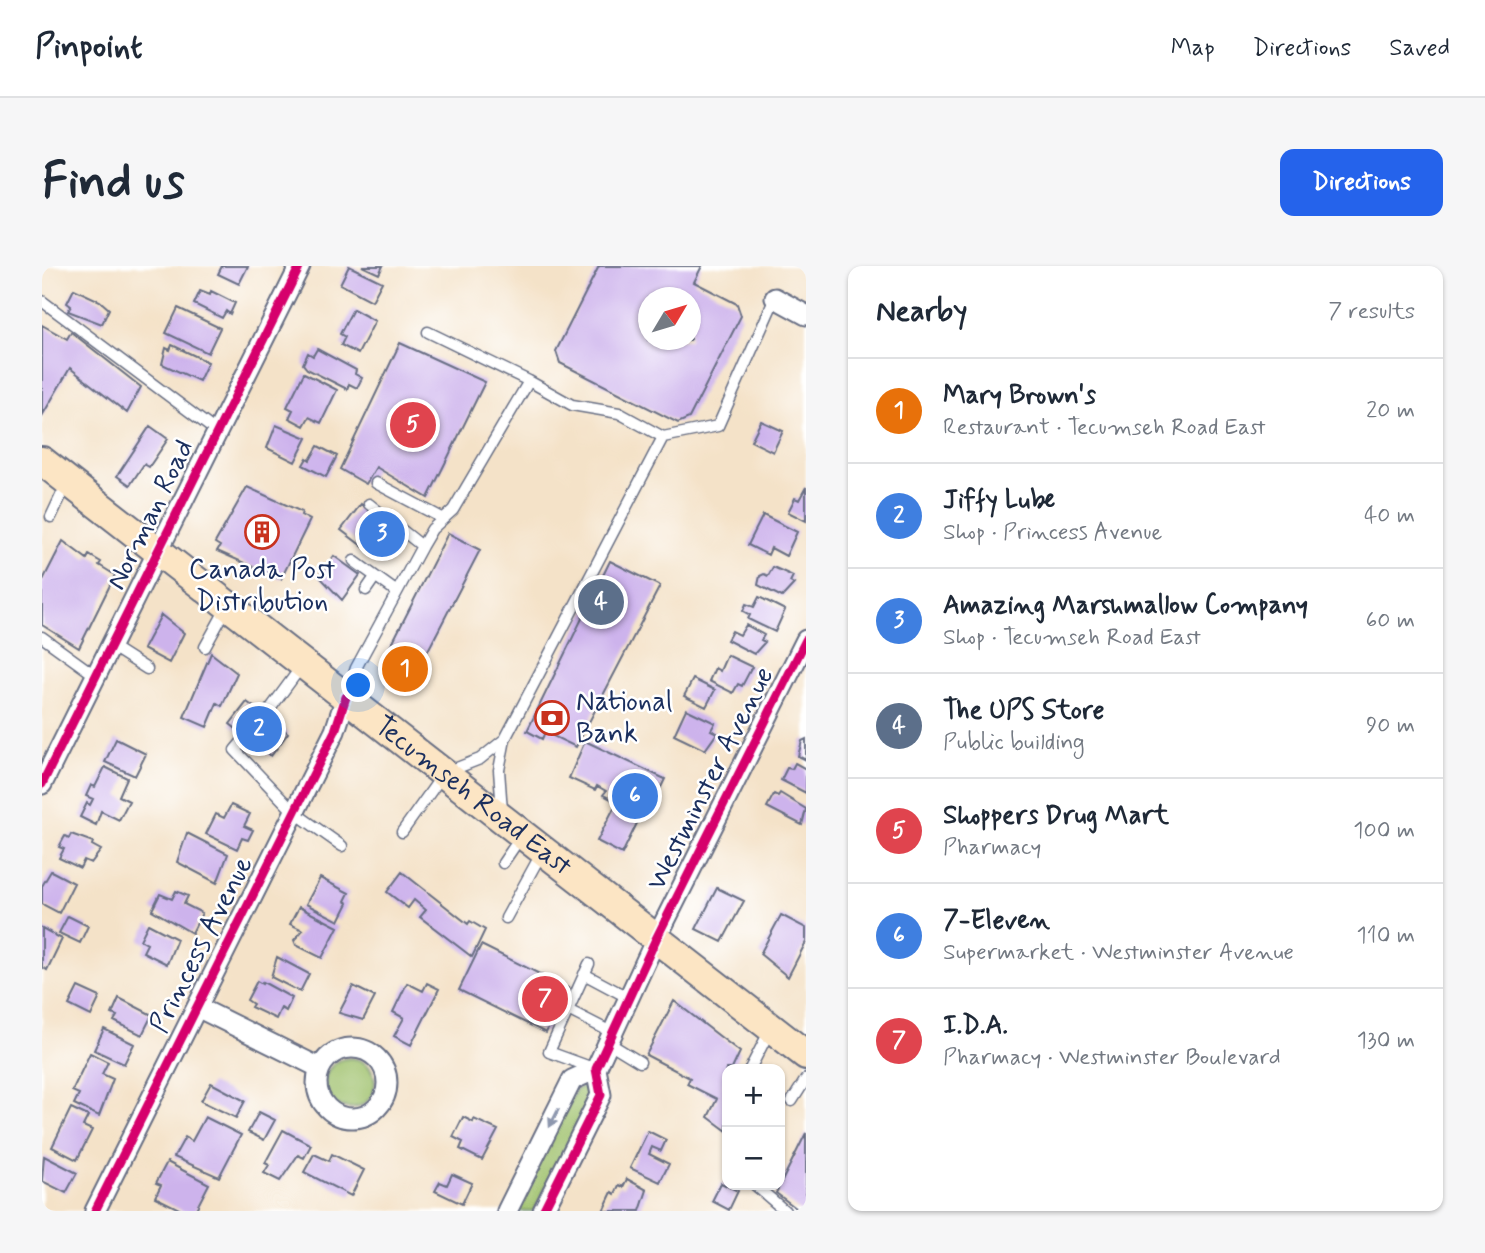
<!DOCTYPE html>
<html lang="en">
<head>
<meta charset="utf-8">
<style>
	body { margin:0; font-family:Mynerve,sans-serif; background:#f6f6f7; color:#1f2937 }
	.controls { position:absolute; right:21px; bottom:21px; display:grid; overflow:hidden; border-radius:14px; box-shadow:0 2px 5px #0004 }
	.controls button { width:63px; height:63px; display:grid; place-items:center; padding:0; border:0; border-bottom:2px solid #e0e1e3; background:#fff; color:#1f2937; font:35px sans-serif }
	.compass { position:absolute; left:596px; top:21px; width:63px; height:63px; border-radius:50%; background:#fff; box-shadow:0 2px 5px #0004; rotate:52deg }
	.you { position:absolute; left:317px; top:420px; width:24px; height:24px; margin:-18px; border:5px solid #fff; border-radius:50%; background:#1a73e8; box-shadow:0 0 0 10px #1a73e833 }
	.badge { display:grid; place-items:center; width:46px; height:46px; border-radius:50%; background:#2563eb; color:#fff; font-size:23px; font-weight:700 }
	.pin { position:absolute; translate:-50% -50%; border:4px solid #fff; box-shadow:0 2px 7px #0006 }
	.list { margin:0; padding:0; list-style:none }
	h2 { display:flex; justify-content:space-between; align-items:center; height:91px; margin:0; padding:0 28px; font-size:30px }
	h2 small { font-size:23px; font-weight:400; color:#747a83 }
	.list li { display:grid; grid-template-columns:46px 1fr auto; gap:21px; align-items:center; box-sizing:border-box; height:105px; padding:0 28px; border-top:2px solid #e0e1e3 }
	.list b { display:block; font-size:26px; white-space:nowrap }
	.list p { margin:0; font-size:23px; white-space:nowrap; color:#747a83 }
	.list em { font-size:23px; font-style:normal; color:#747a83 }
	.map { position:relative; flex:none; width:764px; height:945px; overflow:hidden; border-radius:14px }
	header { display:flex; align-items:center; gap:42px; box-sizing:border-box; height:98px; padding:0 35px; background:#fff; border-bottom:2px solid #e0e1e3 }
	header strong { font-size:33px }
	nav { display:flex; gap:38px; margin-inline-start:auto; font-size:24px }
	.intro { display:flex; align-items:center; justify-content:space-between; box-sizing:border-box; height:168px; padding:0 42px }
	h1 { margin:0; font-size:49px }
	.button { padding:18px 32px; border-radius:14px; background:#2563eb; color:#fff; font-size:24px; font-weight:700 }
	main { display:flex; gap:42px; padding:0 42px }
	aside { flex:1; background:#fff; border-radius:14px; box-shadow:0 2px 5px #0004 }
	.map>svg:first-child { display:block }
	.green { fill:#9dc069; stroke:#5c7864; stroke-width:2 }
	.building { fill:#cdb3ec; fill-rule:evenodd }
	.lines { fill:none; stroke-linecap:round; stroke-linejoin:round }
	.service-casing { stroke:#676e83; stroke-width:13 }
	.minor-casing { stroke:#676e83; stroke-width:23 }
	.secondary-casing { stroke:#676e83; stroke-width:32 }
	.service { stroke:#fff; stroke-width:10 }
	.minor { stroke:#fff; stroke-width:19 }
	.secondary { stroke:#fce5c4; stroke-width:28 }
	.cycleway-casing { stroke:#fff; stroke-width:13 }
	.cycleway { stroke:#d6006c; stroke-width:9 }
	.oneway { fill:#8d97ae }
	.labels { text-anchor:middle; dominant-baseline:central; stroke-width:5; stroke-linejoin:round; paint-order:stroke }
	.street-label { font-size:28px; fill:#1b2f5e; stroke:#fff }
	.poi-label { font-size:28px; fill:#1b2f5e; stroke:#fff }
</style>
</head>
<body>
<header>
<strong>Pinpoint</strong>
<nav><a>Map</a><a>Directions</a><a>Saved</a></nav>
</header>
<div class="intro"><h1>Find us</h1><a class="button">Directions</a></div>
<main>
<div class="map">
<svg width="764" height="945" viewBox="0 0 764 945">
	<rect width="100%" height="100%" fill="#fff"/>
	<filter id="ink" filterUnits="userSpaceOnUse"><feTurbulence type="fractalNoise" baseFrequency=".0143" numOctaves="2"/><feDisplacementMap in="SourceGraphic" scale="14" xChannelSelector="R" yChannelSelector="G"/><feConvolveMatrix kernelMatrix="1 2 1 2 8 2 1 2 1" color-interpolation-filters="sRGB"/></filter>
	<filter id="wash" filterUnits="userSpaceOnUse"><feTurbulence type="fractalNoise" baseFrequency=".00686" numOctaves="4" result="noise"/><feDisplacementMap in="SourceGraphic" scale="28" xChannelSelector="R" yChannelSelector="G"/><feGaussianBlur stdDeviation="1.57" result="paint"/><feColorMatrix in="noise" values="0 0 0 0 0 0 0 0 0 0 0 0 0 0 0 0 0 1.4 0 .05"/><feComposite in="paint" operator="in"/></filter>
	<g filter="url(#wash)">
		<rect width="100%" height="100%" fill="#f4e2c8"/>
		<path class="green" d="M283 817a25 25 0 1 1 50 0a25 25 0 1 1-50 0Z
			M541,821L547,824L548,833L492,945H472L534,823Z"/>
		<g id="blocks">
			<path class="building" d="M180,0H206L197,18L176,8Z
				M307,0L340,16L330,35L298,18Z
				M320,0H341L337,8Z
				M557,0H660L652,16L695,38L699,50L647,152L636,157L518,97L514,85ZM606,32H648V74H606Z
				M32,23L58,35L67,43L60,58L26,45L29,40L25,37Z
				M158,25L168,29L169,25L193,37L188,48L184,45L180,52L152,38Z
				M136,42L178,62L166,87L124,67Z
				M311,43L333,55L316,88L299,79L303,71L298,68Z
				M0,59L25,73L29,66L99,121L85,147L28,102L0,150Z
				M358,77L443,116L386,232L334,201L324,218L298,203Z
				M130,79L166,96L157,115L120,98L124,82L128,84Z
				M275,83L314,104L313,108L320,112L315,122L307,118L305,123L265,103L261,98L266,87L271,90Z
				M262,107L295,124L279,157L267,151L262,160L247,152L251,144L245,141Z
				M719,155L741,165L731,186L709,175Z
				M234,159L265,172L253,196L225,182Z
				M108,160L126,173L107,201L102,198L88,219L75,210Z
				M276,180L295,190L284,211L261,199L265,192L268,194Z
				M205,221L260,246L259,249L268,254L239,313L175,285L178,280L173,277Z
				M764,221V255L746,246L753,232L757,234Z
				M319,238L352,264L332,289L299,264Z
				M721,249L755,266L744,290L729,282L726,289L706,279Z
				M406,267L438,284L365,425L353,416L343,391Z
				M21,275L45,293L47,289L59,296L57,299L73,309L37,382L0,359V316Z
				M292,290L318,309L300,334L277,310Z
				M568,295L618,320L534,481L503,466L500,473L485,465Z
				M731,301L751,310L748,316L752,318L740,331L716,319L718,310L722,308L726,310Z
				M717,331L743,344L733,366L706,353L708,349L701,345L704,338L712,341Z
				M119,349L142,367L127,397L101,383Z
				M704,359L722,369L719,374L723,376L712,388L685,374L690,365L698,369Z
				M169,387L195,407L180,440L175,437L165,461L142,451Z
				M685,389L710,401L700,420L696,418L691,427L667,415L673,402L678,405Z
				M651,413L673,424L664,441L642,430Z
				M205,436L246,467L229,490L188,458Z
				M644,443L673,457L669,464L675,467L663,484L632,469Z
				M74,473L104,488L93,510L63,496Z
				M764,473V494L756,490L760,475Z
				M543,475L623,513L609,542L596,547L599,549L580,588L555,575L575,536L561,529L564,525L555,520L553,524L527,512Z
				M753,497L764,503V527L739,514L745,502L750,503Z
				M63,501L85,512L77,530L87,535L77,554L59,545L54,559L38,551L45,537L48,539L51,533L44,530L49,519L53,521Z
				M738,527L764,543L760,559L725,541L732,528L736,530Z
				M189,539L208,548L202,560L211,564L206,574L200,572L195,583L164,568L174,548L182,552Z
				M145,567L186,588L175,617L135,596Z
				M29,568L51,576L50,579L59,584L49,597L42,594L38,602L17,592L22,583L17,581L23,570L27,572Z
				M9,605L32,617L17,647L0,638V620Z
				M360,606L426,658L428,655L443,664L430,691L378,651L384,644L372,634L366,642L345,626Z
				M278,612L307,627L303,635L306,637L297,655L264,638Z
				M675,622L702,635L680,676L654,663Z
				M134,625L146,630L142,638L160,647L150,667L110,644L118,628L130,633Z
				M257,641L296,661L280,692L254,679L252,674L261,664L248,658Z
				M739,649L764,662V676L746,711L718,688Z
				M26,650L46,660L38,677L17,667Z
				M106,658L135,673L125,698L101,686L105,678L98,674Z
				M0,662L20,673L5,704L0,701Z
				M439,679L526,722L504,767L417,724Z
				M235,691L267,708L258,726L229,711Z
				M215,715L220,718L221,716L250,732L244,745L239,742L234,753L209,741L211,738L205,734Z
				M365,717L381,725L385,717L397,723L369,779L352,770L362,752L351,746Z
				M311,720L333,731L321,754L297,747Z
				M36,721L58,731L49,750L27,739Z
				M77,732L110,749L100,769L72,755L75,750L70,748Z
				M632,735L698,786L690,803H685L681,820L685,823V865L666,851L675,833L645,818L648,812L604,789Z
				M62,763L92,778L82,798L52,784Z
				M48,787L66,796L60,808L71,813L57,850L32,838L37,828L30,825Z
				M169,817L203,835L194,852L159,835Z
				M29,842L46,850L41,860L50,864L35,894L10,881Z
				M217,846L233,854L222,874L206,866Z
				M163,851L199,869L177,911L132,891L143,871L150,875Z
				M421,851L431,856L432,853L456,864L440,894L418,883L421,876L411,871Z
				M241,864L269,879L262,892L256,889L238,915L222,907L227,899L223,897Z
				M606,865L624,874L619,885L610,881L607,888L627,898L618,916L588,902Z
				M764,867V945H758L734,927Z
				M272,888L287,895L290,888L322,904L309,930L262,906Z
				M2,890L35,907L24,927L0,915Z
				M125,896L167,918L153,945H141L113,931L119,919L114,917Z
				M410,908L430,917L420,938L393,925L398,916L405,919Z
				M585,913L605,924L598,945H561L570,926L573,928L577,919L581,921Z
				M679,917L696,925L687,944L670,935Z"/>
		</g>
	</g>
	<g filter="url(#ink)">
		<use href="#blocks" fill-opacity="0" stroke="#676e83" stroke-width="2"/>
		<g class="lines">
			<g class="service-casing">
				<path id="service" d="M0,35L175,166
					M386,66L487,115
					M334,217L400,252
					M327,238L380,280
					M9,251L25,217
					M312,295L355,326
					M324,324L333,311
					M0,371L54,410
					M69,380L105,403
					M163,381L184,343
					M305,428L314,402L380,280L390,263L411,244L487,115L530,139L577,147L621,171
					M223,450L259,401
					M204,471L193,484L252,546L300,580
					M460,545L457,504L463,473L621,171L676,160L733,32
					M360,566L402,507L438,493L463,473
					M461,597L478,572
					M464,652L499,588
					M547,698L507,786L551,802
					M542,708L587,732
					M526,744L571,767
					M567,777L598,796
					M708,803L727,766
					M750,835L764,813
					M713,919L743,945"/>
			</g>
			<g class="minor-casing">
				<path id="minor" d="M733,32L764,49
					M0,518L258,0
					M155,741L278,802
					M275 817a35 35 0 1 1 70 0a35 35 0 1 1-70 0Z
					M53,945L293,465L304,431
					M465,945L530,814L554,803
					M501,945L559,829L554,803L614,673L764,374"/>
			</g>
			<g class="secondary-casing">
				<g id="secondary">
					<path id="s1" d="M0,195L764,789"/>
				</g>
			</g>
			<use href="#service" class="service"/>
			<use href="#minor" class="minor"/>
			<use href="#secondary" class="secondary"/>
			<g class="cycleway-casing">
				<path id="cycleway" d="M0,518L258,0
					M53,945L293,465L304,431
					M501,945L559,829L554,803L614,673L764,374"/>
			</g>
			<use href="#cycleway" class="cycleway"/>
		</g>
		<defs><path id="oneway-solid" d="M-6-.8H1V-3.2L6.5 0L1 3.2V.8H-6Z" transform="scale(1.75)"/></defs>
		<use class="oneway" href="#oneway-solid" transform="translate(512 852) rotate(117)"/>
	</g>
	<defs>
		<g id="building-ring" transform="scale(1.75)"><circle r="9.5" fill="#fff" stroke="#c8321e" stroke-width="1.5"/><path d="M-4-6H4V6H1V3H-1V6H-4ZM-2.5-4.3h1.7v1.8h-1.7ZM.8-4.3h1.7v1.8H.8ZM-2.5-1h1.7V.8h-1.7ZM.8-1h1.7V.8H.8Z" fill="#c8321e"/></g>
		<g id="bank-ring" transform="scale(1.75)"><circle r="9.5" fill="#fff" stroke="#c8321e" stroke-width="1.5"/><path d="M-6-4H6V4H-6ZM0-2.3a2.3 2.3 0 1 0 0 4.6a2.3 2.3 0 1 0 0-4.6Z" fill="#c8321e"/></g>
	</defs>
	<g fill-rule="evenodd">
		<use href="#building-ring" x="220" y="266"/>
		<use href="#bank-ring" x="510" y="452"/>
	</g>
	<g class="labels">
		<g class="street-label">
			<text transform="translate(109 249) rotate(-64)">Norman Road</text>
			<text transform="translate(669 513) rotate(-63)">Westminster Avenue</text>
			<text stroke="none"><textPath href="#s1" startOffset="546">Tecumseh Road East</textPath></text>
			<text transform="translate(160 679) rotate(-63)">Princess Avenue</text>
		</g>
		<g class="poi-label">
			<text x="220" y="304">Canada Post<tspan x="220" dy="32">Distribution</tspan></text>
			<text x="534" y="436" text-anchor="start">National<tspan x="534" dy="32">Bank</tspan></text>
		</g>
	</g>
</svg>
<div class="controls">
<button>+</button>
<button>−</button>
</div>
<svg class="compass" viewBox="-18 -18 36 36"><path d="M0-13l5 13h-10z" fill="#e53935"/><path d="M0 13l5-13h-10z" fill="#747a83"/></svg>
<div class="you"></div>
<div class="pin badge" style="left:363px;top:403px;background:#e8710a">1</div>
<div class="pin badge" style="left:217px;top:463px;background:#3f7fe0">2</div>
<div class="pin badge" style="left:340px;top:268px;background:#3f7fe0">3</div>
<div class="pin badge" style="left:559px;top:336px;background:#5c6f8a">4</div>
<div class="pin badge" style="left:371px;top:159px;background:#e0444e">5</div>
<div class="pin badge" style="left:593px;top:530px;background:#3f7fe0">6</div>
<div class="pin badge" style="left:503px;top:733px;background:#e0444e">7</div>
</div>
<aside>
<h2>Nearby<small>7 results</small></h2>
<ul class="list">
<li><span class="badge" style="background:#e8710a">1</span><div><b>Mary Brown's</b><p>Restaurant · Tecumseh Road East</p></div><em>20 m</em></li>
<li><span class="badge" style="background:#3f7fe0">2</span><div><b>Jiffy Lube</b><p>Shop · Princess Avenue</p></div><em>40 m</em></li>
<li><span class="badge" style="background:#3f7fe0">3</span><div><b>Amazing Marshmallow Company</b><p>Shop · Tecumseh Road East</p></div><em>60 m</em></li>
<li><span class="badge" style="background:#5c6f8a">4</span><div><b>The UPS Store</b><p>Public building</p></div><em>90 m</em></li>
<li><span class="badge" style="background:#e0444e">5</span><div><b>Shoppers Drug Mart</b><p>Pharmacy</p></div><em>100 m</em></li>
<li><span class="badge" style="background:#3f7fe0">6</span><div><b>7-Eleven</b><p>Supermarket · Westminster Avenue</p></div><em>110 m</em></li>
<li><span class="badge" style="background:#e0444e">7</span><div><b>I.D.A.</b><p>Pharmacy · Westminster Boulevard</p></div><em>130 m</em></li>
</ul>
</aside>
</main>
</body>
</html>
